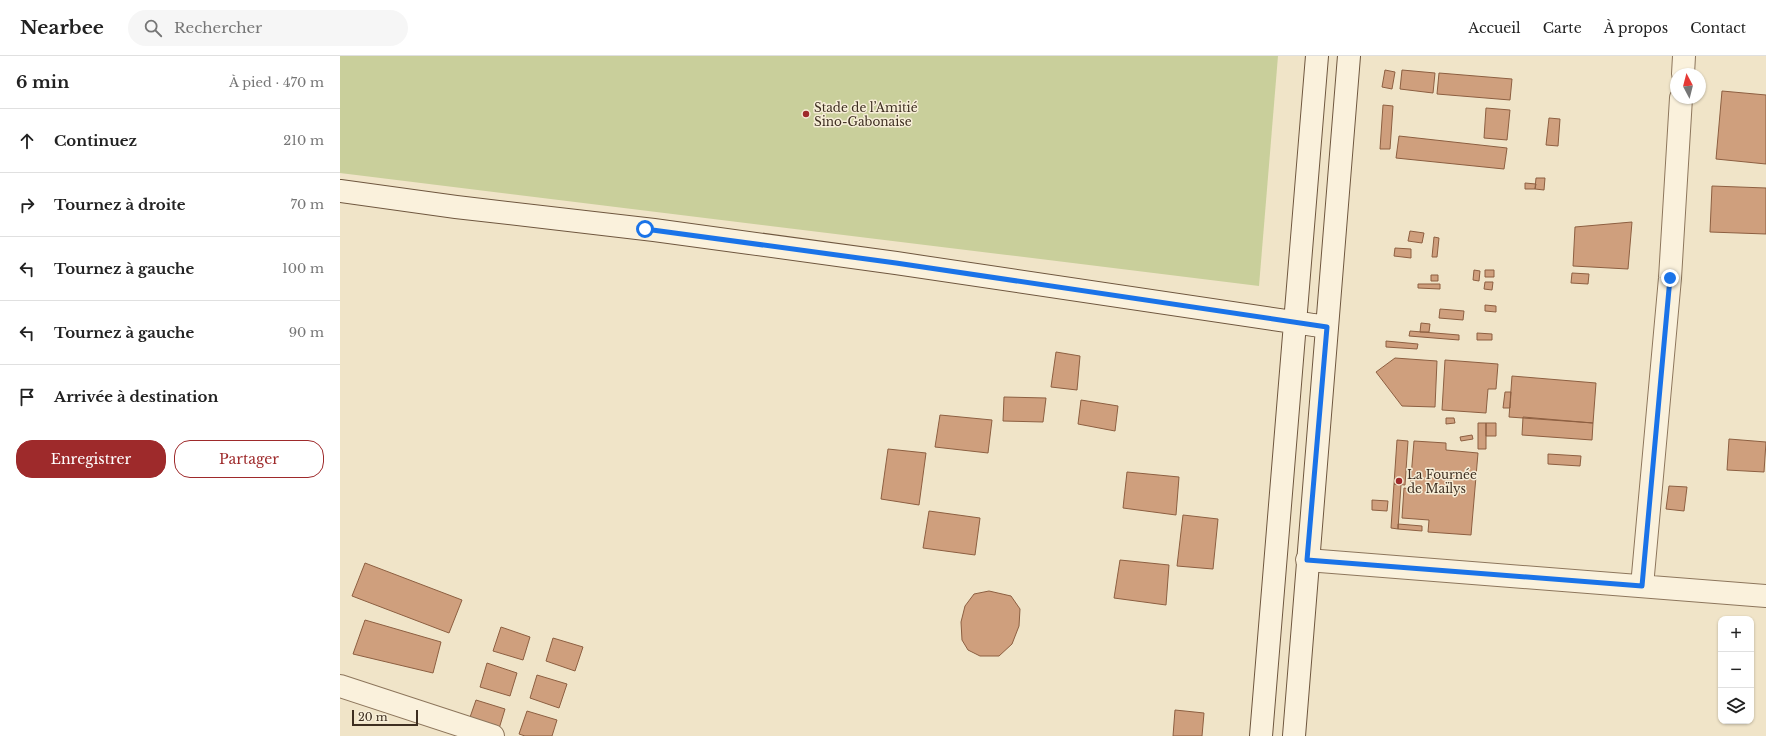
<!DOCTYPE html>
<html lang="fr">
<head>
<meta charset="utf-8">
<style>
	body { margin:0; font-family:"Libre Baskerville",serif; background:#f6f6f6; color:#222 }
	.controls { position:absolute; right:12px; bottom:12px; display:grid; overflow:hidden; border-radius:8px; box-shadow:0 1px 3px #0004 }
	.controls button { width:36px; height:36px; display:grid; place-items:center; padding:0; border:0; border-bottom:1px solid #e0e0e0; background:#fff; color:#222; font:20px sans-serif }
	.compass { position:absolute; left:1330px; top:12px; width:36px; height:36px; border-radius:50%; background:#fff; box-shadow:0 1px 3px #0004; rotate:353deg }
	.scale { position:absolute; left:12px; bottom:10px; width:66px; box-sizing:border-box; padding-left:4px; border:2px solid #3d2e20; border-top:0; font-size:11px; line-height:14px; white-space:nowrap; color:#3d2e20; -webkit-text-stroke:3px #f7eed8; paint-order:stroke }
	.stop { position:absolute; width:12px; height:12px; margin:-9px; border:3px solid #1a73e8; border-radius:50%; background:#fff }
	.stop.end { background:#1a73e8; border-color:#fff; box-shadow:0 1px 4px #0008 }
	.list { margin:0; padding:0; list-style:none }
	h2 { display:flex; justify-content:space-between; align-items:center; height:52px; margin:0; padding:0 16px; font-size:17px }
	h2 small { font-size:13px; font-weight:400; color:#767676 }
	.list li { display:grid; grid-template-columns:26px 1fr auto; gap:12px; align-items:center; box-sizing:border-box; height:64px; padding:0 16px; border-top:1px solid #e0e0e0 }
	.list b { display:block; font-size:15px; white-space:nowrap }
	.list em { font-size:13px; font-style:normal; color:#767676 }
	.actions { display:flex; gap:8px; padding:12px 16px }
	.actions a { flex:1; padding:9px 0; border:1px solid #9e2a2b; border-radius:16px; text-align:center; font-size:14px; color:#9e2a2b }
	.actions .main { background:#9e2a2b; color:#fff }
	.icon { flex:none; width:22px; height:22px; fill:none; stroke:currentColor; stroke-width:2; stroke-linecap:round; stroke-linejoin:round }
	.map { position:relative; flex:none; width:1426px; height:680px; overflow:hidden }
	header { display:flex; align-items:center; gap:24px; box-sizing:border-box; height:56px; padding:0 20px; background:#fff; border-bottom:1px solid #e0e0e0 }
	header strong { font-size:19px }
	nav { display:flex; gap:22px; margin-inline-start:auto; font-size:14px }
	.search { width:280px; height:36px; background:#f6f6f6; display:flex; align-items:center; gap:10px; box-sizing:border-box; padding:0 14px; border-radius:22px; color:#767676; font-size:15px }
	main { display:flex }
	aside { flex:1; background:#fff }
	.map>svg:first-child { display:block }
	.green { fill:#c9cf9b }
	.building { fill:#cf9f7d; stroke:#8d5f41 }
	.lines { fill:none; stroke-linecap:round; stroke-linejoin:round }
	.street-casing { stroke:#8d765c; stroke-width:24 }
	.secondary-casing { stroke:#6f573f; stroke-width:24 }
	.street { stroke:#faf1dc; stroke-width:22 }
	.secondary { stroke:#faf1dc; stroke-width:22 }
	.route { stroke:#1a73e8; stroke-width:5 }
	.poi-dot { fill:#9e2a2b; stroke:#f7eed8; stroke-width:1.5 }
	.labels { text-anchor:middle; dominant-baseline:central; stroke-width:3; stroke-linejoin:round; paint-order:stroke }
	.poi-label { font-size:12px; fill:#3d2e20; stroke:#f7eed8; text-anchor:start }
</style>
</head>
<body>
<header>
<strong>Nearbee</strong>
<div class="search"><svg class="icon" aria-label="search" viewBox="0 0 24 24"><circle cx="10" cy="10" r="6"/><path d="M15 15l6 6"/></svg>Rechercher</div>
<nav><a>Accueil</a><a>Carte</a><a>À propos</a><a>Contact</a></nav>
</header>
<main>
<aside>
<h2>6 min<small>À pied · 470 m</small></h2>
<ul class="list">
<li><svg class="icon" aria-label="ahead" viewBox="0 0 24 24"><path d="M12 20V5M6 11l6-6 6 6"/></svg><div><b>Continuez</b></div><em>210 m</em></li>
<li><svg class="icon" aria-label="right" viewBox="0 0 24 24"><path d="M7 20v-9h11M14 6l5 5-5 5"/></svg><div><b>Tournez à droite</b></div><em>70 m</em></li>
<li><svg class="icon" aria-label="left" viewBox="0 0 24 24"><path d="M17 20v-9H6M10 6l-5 5 5 5"/></svg><div><b>Tournez à gauche</b></div><em>100 m</em></li>
<li><svg class="icon" aria-label="left" viewBox="0 0 24 24"><path d="M17 20v-9H6M10 6l-5 5 5 5"/></svg><div><b>Tournez à gauche</b></div><em>90 m</em></li>
<li><svg class="icon" aria-label="arrive" viewBox="0 0 24 24"><path d="M6 21V4h12l-3 4 3 4H6"/></svg><div><b>Arrivée à destination</b></div></li>
</ul>
<div class="actions"><a class="main">Enregistrer</a><a>Partager</a></div>
</aside>
<div class="map">
<svg width="1426" height="680" viewBox="0 0 1426 680">
	<rect width="100%" height="100%" fill="#f0e4c8"/>
	<path class="green" d="M0,0H938L919,230L0,117Z"/>
	<path class="building" d="M1045,14L1055,16L1052,33L1042,31Z
		M1062,14L1095,17L1093,37L1060,33Z
		M1099,17L1172,23L1170,44L1097,38Z
		M1382,35L1426,39V108L1376,103Z
		M1043,49L1053,50L1050,93H1040Z
		M1146,52L1170,54L1167,84L1144,82Z
		M1209,62L1220,63L1218,90L1206,89Z
		M1059,80L1167,92L1164,113L1056,102Z
		M1196,122H1205L1204,134L1195,133Z
		M1185,127L1196,128L1195,133H1185Z
		M1372,130L1426,132V178L1370,176Z
		M1292,166L1288,213L1233,210L1235,171Z
		M1070,175L1084,177L1082,187L1068,185Z
		M1094,181L1099,182L1097,201H1092Z
		M1055,192L1071,193V202L1054,200Z
		M1134,214L1140,215L1139,225L1133,224Z
		M1145,214H1154V221H1145Z
		M1232,217L1249,218L1248,228L1231,227Z
		M1091,219H1098V225H1091Z
		M1145,226H1153L1152,234L1144,233Z
		M1078,228H1100V233L1078,232Z
		M1145,249L1156,250V256L1145,255Z
		M1100,253L1124,255L1123,264L1099,262Z
		M1081,267L1090,268L1089,276H1080Z
		M1070,275L1119,279V284L1069,280Z
		M1137,277L1152,278V284H1137Z
		M1046,285L1078,288L1077,293L1046,291Z
		M716,296L740,300L737,334L711,331Z
		M1055,302L1097,305L1095,351L1062,350L1036,316Z
		M1105,304L1158,308L1156,333H1148L1146,357L1102,354Z
		M1172,320L1256,327L1253,367L1169,361Z
		M1165,336H1171L1170,352H1163Z
		M664,341L706,342L703,366L663,365Z
		M741,344L778,350L775,375L738,368Z
		M600,359L652,364L648,397L595,391Z
		M1183,361L1253,367L1252,384L1182,379Z
		M1106,362H1114L1115,367L1106,368Z
		M1138,367H1146V393H1138Z
		M1146,367H1156V380H1146Z
		M1132,379L1133,383L1121,385L1120,381Z
		M1389,383L1426,386L1424,416L1387,414Z
		M1057,384L1068,385L1065,429L1054,428Z
		M1074,385L1106,387V394L1138,397L1131,479L1088,476L1089,464L1062,462L1064,432L1070,433Z
		M548,393L586,397L579,449L541,443Z
		M1208,398L1241,400L1240,410L1208,408Z
		M787,416L839,421L836,459L783,452Z
		M1054,428L1061,429L1058,473L1051,472Z
		M1329,430L1347,431L1344,455L1326,453Z
		M1032,444L1048,445L1047,455L1032,454Z
		M589,455L640,462L635,499L583,492Z
		M843,459L878,463L873,513L837,510Z
		M1058,468L1082,470V475L1058,473Z
		M780,504L829,509L826,549L774,542Z
		M25,507L122,544L109,577L12,540Z
		M649,535L671,540L680,553L679,570L672,588L659,600H640L628,594L622,584L621,566L625,550L634,538Z
		M25,564L101,586L93,617L13,598Z
		M161,571L190,581L183,604L153,595Z
		M213,582L243,591L235,615L206,605Z
		M147,607L177,617L170,640L140,631Z
		M197,619L227,628L219,652L190,642Z
		M136,644L165,653L158,676L128,667Z
		M835,654L864,657L862,680H833Z
		M187,655L217,664L212,680H185L179,678Z"/>
	<g class="lines">
		<g class="street-casing">
			<path id="street" d="M1343,18L1344,0
				M967,504L1426,540
				M1302,530L1330,222L1341,42
				M0,630L153,680"/>
		</g>
		<g class="secondary-casing">
			<path id="secondary" d="M0,135L116,151L314,174L556,207L987,271
				M921,680L977,0
				M954,680L1009,0"/>
		</g>
		<use href="#street" class="street"/>
		<use href="#secondary" class="secondary"/>
	</g>
	<g class="lines">
		<path class="route" d="M305,173L556,207L987,271L967,504L1302,530L1330,222"/>
	</g>
	<g class="poi-dot">
		<circle cx="466" cy="58" r="4"/>
		<circle cx="1059" cy="425" r="4"/>
	</g>
	<g class="labels">
		<g class="poi-label">
			<text x="474" y="51">Stade de l’Amitié<tspan x="474" dy="14">Sino-Gabonaise</tspan></text>
			<text x="1067" y="418">La Fournée<tspan x="1067" dy="14">de Maïlys</tspan></text>
		</g>
	</g>
</svg>
<div class="controls">
<button>+</button>
<button>−</button>
<button><svg class="icon" aria-label="layers" viewBox="0 0 24 24"><path d="M12 4l9 5-9 5-9-5zM3 14l9 5 9-5"/></svg></button>
</div>
<svg class="compass" viewBox="-18 -18 36 36"><path d="M0-13l5 13h-10z" fill="#e53935"/><path d="M0 13l5-13h-10z" fill="#767676"/></svg>
<div class="scale">20 m</div>
<div class="stop" style="left:305px;top:173px"></div>
<div class="stop end" style="left:1330px;top:222px"></div>
</div>
</main>
</body>
</html>
